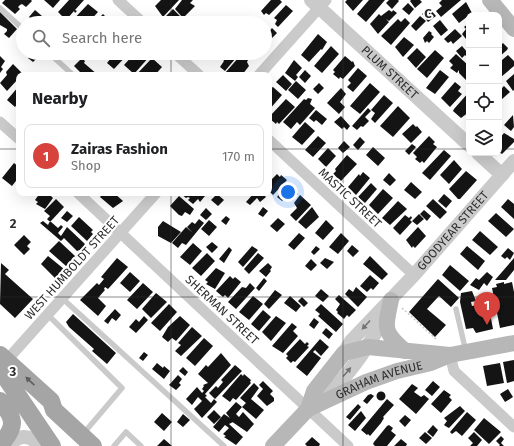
<!DOCTYPE html>
<html lang="en">
<head>
<meta charset="utf-8">
<style>
	body { margin:0; font-family:"Fira Sans",sans-serif; background:#f6f6f6; color:#202124 }
	.controls { position:absolute; right:12px; top:12px; display:grid; overflow:hidden; border-radius:8px; box-shadow:0 4px 16px #0002 }
	.controls button { width:36px; height:36px; display:grid; place-items:center; padding:0; border:0; border-bottom:1px solid #e0e0e0; background:#fff; color:#202124; font:20px sans-serif }
	.you { position:absolute; left:288px; top:192px; width:14px; height:14px; margin:-10px; border:3px solid #fff; border-radius:50%; background:#1a73e8; box-shadow:0 0 0 6px #1a73e833 }
	.badge { display:grid; place-items:center; width:26px; height:26px; border-radius:50%; background:#d7423c; color:#fff; font-size:13px; font-weight:700 }
	.pin { position:absolute; translate:-50% -33px; filter:drop-shadow(0 1px 2px #0008) }
	.pin::after { content:''; position:absolute; top:21px; width:14px; height:12px; background:inherit; clip-path:polygon(0 0,100% 0,50% 100%) }
	.list { margin:0; padding:0; list-style:none }
	h2 { display:flex; justify-content:space-between; align-items:center; height:52px; margin:0; padding:0 16px; font-size:17px }
	h2 small { font-size:13px; font-weight:400; color:#757577 }
	.list li { display:grid; grid-template-columns:26px 1fr auto; gap:12px; align-items:center; box-sizing:border-box; height:64px; margin:0 8px 8px; padding:0 8px; border:1px solid #e0e0e0; border-radius:8px }
	.list b { display:block; font-size:15px; white-space:nowrap }
	.list p { margin:0; font-size:13px; white-space:nowrap; color:#757577 }
	.list em { font-size:13px; font-style:normal; color:#757577 }
	.icon { flex:none; width:22px; height:22px; fill:none; stroke:currentColor; stroke-width:2; stroke-linecap:round; stroke-linejoin:round }
	.map { position:relative; flex:none; width:514px; height:446px; overflow:hidden }
	.search { position:absolute; background:#fff; box-shadow:0 4px 16px #0002; left:16px; top:16px; width:256px; height:44px; display:flex; align-items:center; gap:10px; box-sizing:border-box; padding:0 14px; border-radius:22px; color:#757577; font-size:15px }
	.panel { position:absolute; background:#fff; box-shadow:0 4px 16px #0002; left:16px; top:72px; width:256px; height:124px; border-radius:8px }
	.map>svg:first-child { display:block }
	.building { fill:#141414 }
	.lines { fill:none; stroke-linecap:round; stroke-linejoin:round }
	.path { stroke:#cacaca; stroke-width:1.5; stroke-dasharray:2 2; stroke-linecap:butt }
	.service { stroke:#cacaca; stroke-width:5.5 }
	.minor { stroke:#cacaca; stroke-width:11 }
	.tertiary { stroke:#cacaca; stroke-width:14 }
	.secondary { stroke:#b7b7b7; stroke-width:16 }
	.primary { stroke:#a5a5a5; stroke-width:18 }
	.oneway { fill:#747474 }
	.oneway2 { fill:#5d5d5d }
	.grid { fill:none; stroke:#2d2d2d; stroke-width:1; stroke-opacity:0.55 }
	.labels { text-anchor:middle; dominant-baseline:central; stroke-width:4; stroke-linejoin:round; paint-order:stroke }
	.street-label { font-size:12px; fill:#2d2d2d; stroke:#fff }
	.grid-label { font-size:13px; text-anchor:middle; font-weight:bold; fill:#2d2d2d; stroke:#fff; stroke-width:4; stroke-linejoin:round; paint-order:stroke }
</style>
</head>
<body>
<div class="map">
<svg width="514" height="446" viewBox="0 0 514 446">
	<rect width="100%" height="100%" fill="#fff"/>
	<path class="building" d="M5,0H31L32,1L26,7L22,4L20,5L18,7L20,9L15,14L2,3Z
		M44,0H60L53,8Z
		M69,0H84L75,10L77,11L75,13L74,11L66,20L58,12Z
		M161,0H179L163,17L155,6Z
		M182,0H193L190,3L195,6L183,18L175,9Z
		M271,0H280L282,2L269,15L266,13L264,15L261,11Z
		M347,0H363L353,11L345,2Z
		M369,0H385L366,22L357,14Z
		M389,0H398L399,1L392,9L386,3Z
		M411,0H420L422,2L415,8L410,1Z
		M442,0H461L441,17L436,11L442,6L439,3Z
		M466,2L472,13L459,23L452,14Z
		M408,3L414,9L409,15L402,9Z
		M88,4L98,12L88,23H70Z
		M286,5L293,11L278,27L275,24L277,20L274,18Z
		M429,8L436,16L428,22L422,14Z
		M173,9L180,16L173,23L166,16Z
		M35,10L42,16L35,23L29,17Z
		M389,10L392,12L393,10L397,13L389,21L386,19L389,22L378,34L370,24L379,14L381,16Z
		M0,12L17,29L9,38L4,34L7,31V29L0,25Z
		M103,14L109,20L107,22L108,23H94Z
		M420,16L426,21L416,31L411,26Z
		M405,18L410,23L391,45L381,36L398,19L401,22Z
		M440,20L448,30L441,36L433,26Z
		M469,23V37L466,39L462,34L466,29L464,27Z
		M272,28L277,33L268,42L265,39V33L266,35Z
		M455,29L462,36L453,44L451,41L448,43L444,39Z
		M429,31L432,33L431,34L434,37L429,43L427,41L425,43L423,38Z
		M318,34L327,42L322,50L321,49L309,62L301,55Z
		M404,37L414,45L403,57L395,47Z
		M500,42L502,44L503,43L508,48L507,50L499,57Z
		M331,46L339,54L322,73L314,66Z
		M462,46L468,53L469,52V60L465,55L462,58L456,51Z
		M417,48L426,57L416,68L407,58Z
		M435,50L444,58L427,78L417,69Z
		M32,53H38L40,55L33,62L28,58Z
		M115,53H129L114,69L107,63Z
		M135,53H147L150,56L134,74L124,65Z
		M207,53H217L211,60L206,55Z
		M224,53H240L225,71L220,67L224,61L221,56Z
		M456,54L469,66L468,82L459,73V70L457,73L450,68L453,65L449,61Z
		M508,55L514,61V66L501,77L499,75V58L502,60Z
		M0,56L5,61L1,67L3,69L0,73Z
		M345,56L352,62L353,61L355,66L343,79L340,77L339,79L333,74L335,72L333,70Z
		M239,57L242,59L244,57L248,60L247,62L249,66L242,75H228L225,73Z
		M82,58L85,61L84,63L98,75H83L74,66Z
		M152,58L162,67L155,75H136Z
		M294,60L302,68L296,75L298,77L295,81L285,73Z
		M13,64L23,74L19,75V78L7,91L0,83L7,75L6,72Z
		M358,68L367,76L353,92L347,87L351,83L348,80Z
		M305,70L311,76L305,83L299,77Z
		M440,70L449,77L435,94L426,88Z
		M514,74V90L513,91L506,81Z
		M283,75L292,84L286,91L276,82Z
		M296,81L306,90L298,99L288,90Z
		M455,82L461,87L458,91L462,94L450,107L441,98Z
		M319,83L324,88L318,94L313,89Z
		M370,83L380,92L360,114L350,106Z
		M499,85L502,88L504,86L510,92L501,100L499,97Z
		M19,86V102L15,107L7,100Z
		M273,87L282,95L269,110V89Z
		M341,88L346,94L340,102L345,107L339,114L327,103Z
		M469,92V112L461,118L453,111L454,109Z
		M384,95L393,103L375,123L371,119L375,113L371,110Z
		M308,98L312,99L310,104L315,108L300,125L297,122L291,129L283,122L304,99L306,100Z
		M286,99L295,107L279,124L277,122L276,124L270,119L272,117L270,116Z
		M398,106L410,118L393,137L380,126Z
		M368,108L371,111L365,117L369,121L363,127L361,126L357,130L352,126Z
		M316,110L327,119L322,125L316,120L314,122L309,118Z
		M513,115L514,127L511,131L504,125Z
		M341,116L350,126L347,130L344,127L342,129L334,122Z
		M305,122L315,131L302,145L292,137Z
		M413,124L416,127L417,126L422,132L411,143L402,134Z
		M504,133L514,139V142L502,154L499,152V139Z
		M318,136L326,143L313,157L305,150Z
		M429,136L435,142L433,144L437,147L424,163L422,161L420,163L415,159L417,157L413,153Z
		M360,137L365,142L358,150L353,145Z
		M344,141L350,147L343,153L338,148Z
		M412,144L416,147L409,155L405,151Z
		M373,147L385,158L378,166L366,155Z
		M328,148L336,156L326,167L318,159Z
		M444,150L451,156L430,180L422,173Z
		M347,155L357,164L341,181L333,174L336,171L335,169Z
		M454,160L462,169L449,184L440,175Z
		M14,163L19,167V177L12,186L2,178Z
		M466,171L477,180L460,199H458L449,189Z
		M363,172L370,178L356,195L348,187L359,174L360,176Z
		M389,173L396,180L390,186L383,180Z
		M277,174L280,177L281,175L287,180L273,195L269,191V182Z
		M411,182L422,192L415,199L404,190Z
		M371,183L377,189L365,203L358,197Z
		M287,184L291,188L292,187L298,194L292,201L285,198L282,201L277,197Z
		M383,189L393,198L378,214L369,205Z
		M40,193H50V195L53,198L45,209L36,204L38,202L35,200Z
		M103,193H114L123,201L113,208L100,197Z
		M180,193H202L205,196L200,202L198,199L193,204L188,200L190,198L188,197L186,198Z
		M254,193H262L266,197L260,202L257,198L250,205L246,202Z
		M217,194L224,200L218,206L211,200Z
		M444,194L452,201L446,208L438,201Z
		M300,195L311,205L296,221L290,215L297,208L294,203Z
		M179,196L194,209L190,215L185,212L182,216L179,215L170,206Z
		M56,199L64,207L51,221H49L47,219L50,216L44,211Z
		M433,199L447,212L440,219L426,206Z
		M508,199L514,204V219L501,207Z
		M398,201L407,209L390,225L382,218Z
		M263,207L268,211L263,217L258,214Z
		M312,207L319,217L306,229L298,222Z
		M206,208L212,214L206,220L200,215Z
		M424,210L431,216L427,221L420,214Z
		M67,211L73,216L67,222L61,218Z
		M496,213L514,229L506,237L488,221Z
		M419,214L424,219L417,225L412,221Z
		M405,215L409,218L411,216L412,218L410,220L412,222L400,235L393,228Z
		M226,216L230,219L226,225L221,221Z
		M79,217L93,230L91,232L93,234L87,241L71,226Z
		M278,218L285,224L277,232L270,226Z
		M199,219L204,223L186,245L182,243L178,248L172,243L186,227L193,233L187,227L192,222L195,224Z
		M209,220L217,227L209,236L201,229Z
		M326,220L334,228L323,240L315,233Z
		M43,221L48,225L50,221L58,228L61,225L63,227L58,233L61,236L67,227L85,244L82,249L77,251L64,238L61,241L40,223Z
		M163,221L181,232L171,243L158,236V227Z
		M418,227L426,236L415,248L413,246L412,248L406,240Z
		M480,231L498,247L490,255L472,240Z
		M299,233L305,238L294,250L288,245Z
		M341,233L349,241L338,254L329,247Z
		M24,235L31,242L27,246L30,249L24,255L14,245Z
		M59,241L75,256L66,266L49,251Z
		M212,242L218,247L212,253L206,247Z
		M193,243L202,251L190,265L180,257Z
		M352,245L359,251L353,257L347,251Z
		M252,246L258,250L243,267L238,262Z
		M316,246L320,249L314,255L311,252Z
		M467,246L485,261L478,270L460,254Z
		M229,247L232,250L224,263L219,259Z
		M508,248L514,253L510,260L507,257L505,259L501,256Z
		M207,253L215,261L201,276L192,268Z
		M258,253L264,258L249,274L244,269Z
		M48,256L64,269L55,278L41,264Z
		M370,256L388,274L382,280L363,264Z
		M117,258L128,267L108,289L105,287L104,289L105,290L98,298L106,306L98,316L80,300L97,283L99,285L104,279L101,277Z
		M325,258L334,262L327,269L320,263Z
		M514,258V270L506,280H495Z
		M311,259L317,265L311,271L305,266Z
		M1,263L9,270L5,274L33,299L15,318L0,304Z
		M268,263L272,267L270,270L271,271L266,277L259,271Z
		M450,265L469,281L460,291L442,275Z
		M216,268L225,273L215,289L206,284L208,282L205,280Z
		M130,272L140,281L130,292L120,283Z
		M487,272L493,277L487,286L484,283L479,290L470,285L476,278L479,280Z
		M370,275L379,283L373,290L371,288L367,292L360,286Z
		M230,276L233,279L235,277L241,282L228,298L225,295L223,297L216,291Z
		M264,278L267,281L259,291L256,288Z
		M438,279L459,298L451,307L439,296L427,309L446,325L435,337L409,312Z
		M504,282V284L512,282L514,292V325L500,328L492,288L497,287L496,284Z
		M143,283L153,292L137,309L127,300Z
		M250,283L255,288L236,309L228,302L242,287L246,288Z
		M356,287L367,297L358,307L345,294L349,289L353,292Z
		M321,289L329,296L323,302L315,296Z
		M275,290L282,295L269,309L264,304Z
		M472,291L476,301L471,302L472,306L488,303L493,329L476,333L473,328L466,329L460,302L461,293Z
		M156,293L167,302L151,318L142,309Z
		M339,295L356,310L349,317L347,315L344,319L337,313L338,312L336,310L340,304L335,299Z
		M253,296L263,304L249,320L239,312Z
		M290,296L301,306L296,312L284,303Z
		M302,297L308,303L304,307L298,301Z
		M169,304L177,312L160,331L151,323Z
		M321,304L343,324L336,332L318,316L320,314L315,310Z
		M115,309L121,315L116,321L112,318L108,324L104,321Z
		M263,310L271,317L259,331L251,324Z
		M73,314L116,353L107,364L92,351L94,349L69,327L66,322Z
		M144,316L148,320L136,333L129,327L136,319L139,322Z
		M180,316L190,325L176,341L172,338L168,342L162,337L168,327Z
		M276,316L286,323L271,341L262,332Z
		M314,318L319,322L314,329L309,325Z
		M292,323L297,327L293,331L298,336L283,353L272,346Z
		M192,327L202,336L181,356L175,351L181,345L178,343Z
		M326,328L333,334L329,339L322,333Z
		M204,338L213,346L195,366L186,358Z
		M300,339L305,344L307,342L309,344L307,346L309,347L295,362L293,361L291,363L286,358L288,356L286,354Z
		M320,339L329,347L321,356L315,350L313,352L321,358L307,376L296,367Z
		M144,352L148,355L143,361L139,358Z
		M221,353L231,365L205,394L207,396L205,397L211,403L214,399L217,402L202,418L194,409L202,401L198,397L192,405L186,399L197,387L202,393L204,391L202,389L204,386L203,385L208,383L198,374L206,365L208,367Z
		M514,360V381L507,383L503,362Z
		M157,363L163,368L164,366L170,371L164,379L152,369Z
		M500,363L504,383L487,386L483,366Z
		M235,365L242,371L215,399L209,393L216,386L218,388L223,382L221,380Z
		M183,367L188,372L185,376L179,371Z
		M241,374L243,376L244,374L251,380L250,382L251,383L236,400L233,398L230,402L222,396Z
		M178,375L182,379L179,383L181,385L176,390L169,385Z
		M263,381L273,391L270,394L274,398V401L267,406L257,396L263,389L259,385Z
		M433,381L440,387L432,396L425,390Z
		M254,383L259,388L251,399L264,410L256,419L242,407L246,403L240,398Z
		M412,384L418,388L414,392L421,397L424,395L429,399L416,414L399,399Z
		M508,389L513,397L505,402L500,394Z
		M444,390L451,395L449,397L452,400L441,413L431,404Z
		M376.5 396a4.5 4.5 0 1 1 9 0a4.5 4.5 0 1 1-9 0Z
		M371,394L374,396L367,404L363,401L368,395Z
		M387,399L394,405L383,417L384,418L381,423L370,436L368,434L367,435L361,430Z
		M236,402L242,407L236,414L239,417L243,412L254,424L247,432L231,421L233,422L229,424L243,437L236,445L224,437L226,436L223,434L229,428L225,425L219,432L213,427L224,414L230,418L226,413Z
		M358,404L361,407L350,420L346,417Z
		M460,406L465,411L449,428L447,427L444,425L447,421L444,418Z
		M214,410L221,417L214,424L207,417Z
		M361,411L366,418L355,431L348,425Z
		M467,412L476,420L462,436L456,431L452,434L450,432Z
		M162,413L172,422L164,431L154,422Z
		M183,414L190,420L183,427L177,422Z
		M405,415L411,420L405,427L399,421Z
		M484,418L501,432L489,444L474,430Z
		M389,425L393,428L391,431L396,435L387,446H375L373,444L374,442L387,426Z
		M433,425L438,430L433,437L427,432Z
		M425,432L432,438L426,444L419,438Z
		M474,432L482,440L477,446H470L473,443L468,438Z
		M501,436L504,439L501,443L504,446H499L500,445L496,441Z
		M312,437L320,444L319,446H307L305,444Z
		M164,439L172,446H157Z
		M401,439L407,444L406,446H394Z"/>
	<g class="lines">
		<path class="path" d="M402,308L437,340"/>
		<path class="service" d="M0,8L23,29
			M49,53L73,75
			M63,299L224,446
			M456,309L466,352
			M48,315L122,388L83,434
			M114,446L126,432L141,446"/>
		<path class="minor" d="M118,0L143,23
			M175,53L199,75
			M259,75L326,0
			M0,122L19,139
			M269,140L414,275
			M78,193L348,446
			M450,355L454,371L514,427
			M7,360L156,193"/>
		<g class="tertiary">
			<path id="s1" d="M311,0L469,145"/>
			<path d="M478,153L502,175"/>
			<path id="s2" d="M344,353L351,341L414,275L514,161"/>
			<path d="M319,401C346,382 374,340 387,310"/>
			<path d="M6,446C19,436 28,432 40,446"/>
		</g>
		<g class="secondary">
			<path d="M490,0L514,29"/>
			<path d="M391,300C385,328 382,331 405,351"/>
			<path id="s3" d="M308,409L366,382L397,371L431,363L450,355L514,343"/>
			<path d="M273,446L308,409L314,391L344,353L368,347L450,355"/>
		</g>
		<path class="primary" d="M0,355L51,401L54,410L93,446
			M0,369L52,446
			M0,401C16,419 16,427 0,445"/>
	</g>
	<defs><path id="oneway-solid" d="M-6-.8H1V-3.2L6.5 0L1 3.2V.8H-6Z"/></defs>
	<g class="oneway">
		<use href="#oneway-solid" transform="translate(366 325) rotate(132)"/>
		<use href="#oneway-solid" transform="translate(347 372) rotate(-49)"/>
	</g>
	<use class="oneway2" href="#oneway-solid" transform="translate(30 381) rotate(-137)"/>
	<path class="grid" d="M171,0V23M343,0V446M171,53V75M0,149H19M269,149H469M499,149H514M171,193V446M0,297H514"/>
	<g class="labels">
		<g class="street-label">
			<text stroke="none"><textPath href="#s1" startOffset="107">PLUM STREET</textPath></text>
			<text transform="translate(350 198) rotate(43)">MASTIC STREET</text>
			<text stroke="none"><textPath href="#s2" startOffset="164">GOODYEAR STREET</textPath></text>
			<text transform="translate(72 268) rotate(-48)">WEST HUMBOLDT STREET</text>
			<text transform="translate(222 310) rotate(43)">SHERMAN STREET</text>
			<text stroke="none"><textPath href="#s3" startOffset="77">GRAHAM AVENUE</textPath></text>
		</g>
	</g>
	<g class="grid-label">
		<text x="428" y="18">C</text>
		<text x="13" y="228">2</text>
		<text x="13" y="376">3</text>
	</g>
</svg>
<div class="controls">
<button>+</button>
<button>−</button>
<button><svg class="icon" aria-label="locate" viewBox="0 0 24 24"><circle cx="12" cy="12" r="6"/><path d="M12 2v4M12 18v4M2 12h4M18 12h4"/></svg></button>
<button><svg class="icon" aria-label="layers" viewBox="0 0 24 24"><path d="M12 4l9 5-9 5-9-5zM3 14l9 5 9-5"/></svg></button>
</div>
<div class="you"></div>
<div class="pin badge" style="left:487px;top:325px">1</div>
<div class="search"><svg class="icon" aria-label="search" viewBox="0 0 24 24"><circle cx="10" cy="10" r="6"/><path d="M15 15l6 6"/></svg>Search here</div>
<section class="panel">
<h2>Nearby<small></small></h2>
<ul class="list">
<li><span class="badge">1</span><div><b>Zairas Fashion</b><p>Shop</p></div><em>170 m</em></li>
</ul>
</section>
</div>
</body>
</html>
